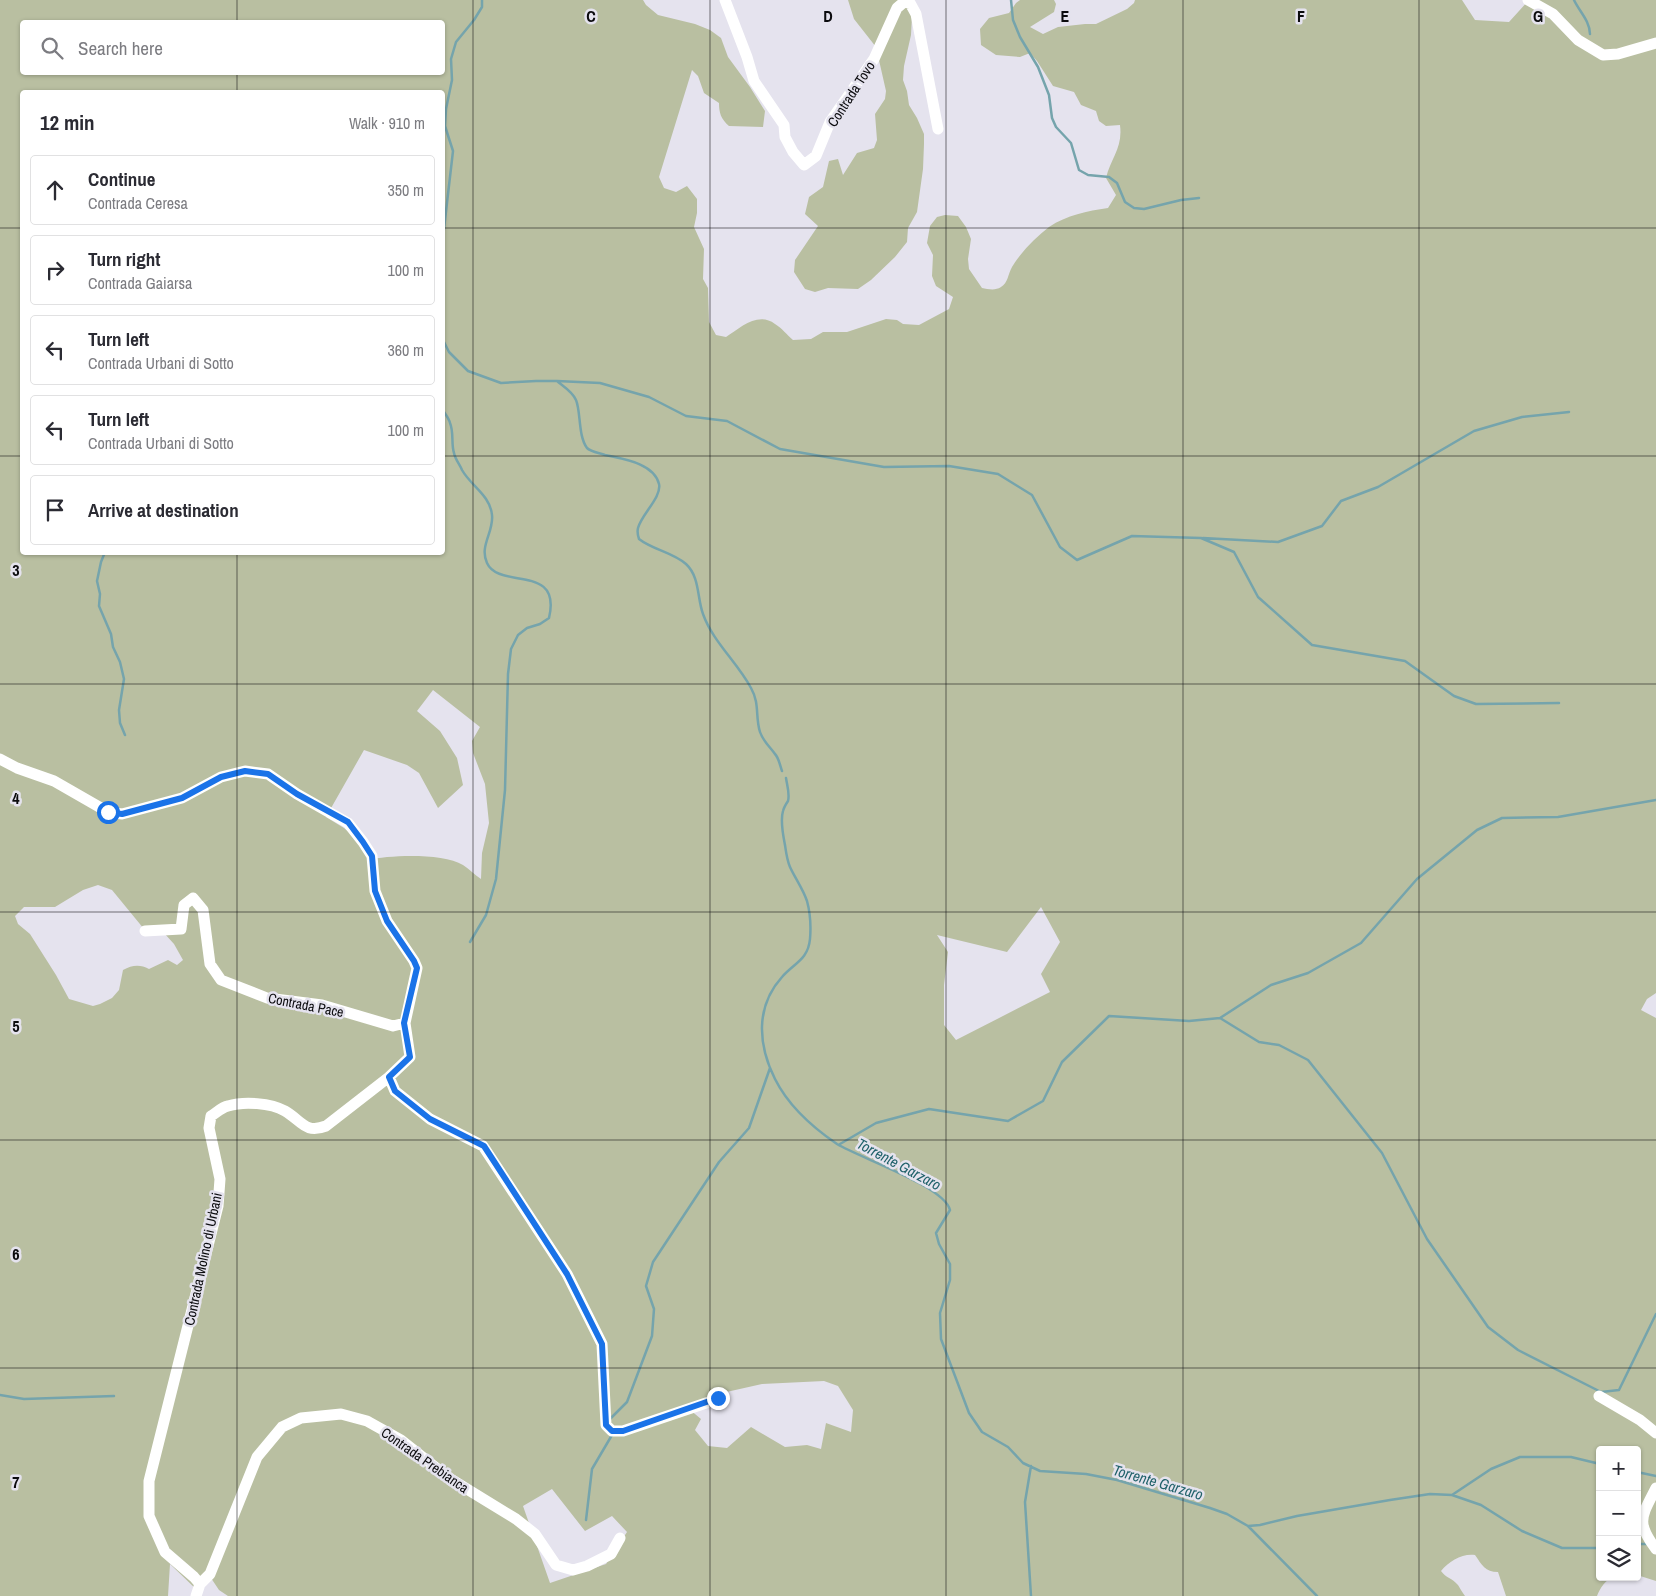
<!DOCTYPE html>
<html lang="en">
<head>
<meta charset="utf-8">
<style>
	body { margin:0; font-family:"Archivo Narrow",sans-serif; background:#f2f2f3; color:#2b2b33 }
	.controls { position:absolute; right:15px; bottom:15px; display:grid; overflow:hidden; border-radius:5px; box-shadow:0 1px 4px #0004 }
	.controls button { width:45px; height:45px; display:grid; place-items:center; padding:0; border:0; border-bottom:1px solid #e1e1e2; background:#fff; color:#2b2b33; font:25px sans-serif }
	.stop { position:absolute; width:15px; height:15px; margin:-11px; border:4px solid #1a73e8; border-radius:50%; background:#fff }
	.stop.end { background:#1a73e8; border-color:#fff; box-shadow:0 1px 5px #0008 }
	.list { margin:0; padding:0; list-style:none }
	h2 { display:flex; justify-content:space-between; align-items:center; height:65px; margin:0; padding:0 20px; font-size:21px }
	h2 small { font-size:16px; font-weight:400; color:#7c7c81 }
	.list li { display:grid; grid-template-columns:32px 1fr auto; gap:15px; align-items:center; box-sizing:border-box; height:70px; margin:0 10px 10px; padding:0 10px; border:1px solid #e1e1e2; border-radius:5px }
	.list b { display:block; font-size:19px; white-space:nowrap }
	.list p { margin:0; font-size:16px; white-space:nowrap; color:#7c7c81 }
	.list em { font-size:16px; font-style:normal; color:#7c7c81 }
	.icon { flex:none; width:28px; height:28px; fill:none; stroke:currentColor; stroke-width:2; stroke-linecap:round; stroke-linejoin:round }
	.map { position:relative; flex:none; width:1656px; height:1596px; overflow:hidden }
	.search { position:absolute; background:#fff; box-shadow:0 1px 4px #0004; left:20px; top:20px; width:425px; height:55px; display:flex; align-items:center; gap:12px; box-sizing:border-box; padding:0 18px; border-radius:5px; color:#7c7c81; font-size:19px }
	.panel { position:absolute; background:#fff; box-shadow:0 1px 4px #0004; left:20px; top:90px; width:425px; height:465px; border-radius:5px }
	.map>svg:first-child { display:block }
	.green { fill:#b9bfa1; fill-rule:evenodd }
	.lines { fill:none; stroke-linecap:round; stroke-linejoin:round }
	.stream { stroke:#75a4ac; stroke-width:2.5 }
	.minor { stroke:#fff; stroke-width:11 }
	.route { stroke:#1a73e8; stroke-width:6 }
	.grid { fill:none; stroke:#0b0b0e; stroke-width:1; stroke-opacity:0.55 }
	.labels { text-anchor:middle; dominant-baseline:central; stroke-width:5; stroke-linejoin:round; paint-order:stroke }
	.street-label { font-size:14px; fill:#0b0b0e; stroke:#e5e3ee }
	.water-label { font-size:15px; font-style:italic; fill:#21626b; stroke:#e5e3ee }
	.grid-label { font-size:16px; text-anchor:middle; font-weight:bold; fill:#0b0b0e; stroke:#e5e3ee; stroke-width:5; stroke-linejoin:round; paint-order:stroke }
</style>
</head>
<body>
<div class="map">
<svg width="1656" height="1596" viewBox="0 0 1656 1596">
	<rect width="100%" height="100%" fill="#e5e3ee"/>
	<path class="green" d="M0,0H643L646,5L658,15L695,24L710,30L721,38L728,57L750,87L765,111L763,127L729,126C721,119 719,113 719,103L704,93L698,76L692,70L659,177L664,188L676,192L687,186L697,199V213L694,227L704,249L703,279L708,288L709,322L716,335L726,337C740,328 758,311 775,324C782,328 787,335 793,340L811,339L823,332H847L886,319L897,320L903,324L919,325L949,309L953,297L936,286L932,276L933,255L927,243L930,226L937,217L945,215L958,216L966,227L971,239L968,259L969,269L982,288C988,289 995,291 1001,287C1008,283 1008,274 1012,267C1021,252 1035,238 1049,227C1067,215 1087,211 1108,208L1116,195L1106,178C1111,158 1123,148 1120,125L1106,126L1099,121L1096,111L1081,105L1074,92L1053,86L1037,61L1030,53L1020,57L996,55L981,45L980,29L989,18L1009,13L1016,3L1020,0H1054L1056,4L1054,12L1030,27L1043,34L1058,27L1085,24H1096L1127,9L1134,3L1135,0H1462L1475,20L1509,22L1529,0H1656V993L1647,999L1641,1010L1656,1018V1581L1637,1575V1450H1600V1577H1614C1606,1579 1600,1588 1597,1596H1506L1498,1572C1485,1572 1482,1565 1475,1555C1463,1553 1449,1561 1441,1571C1446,1578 1452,1578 1458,1585C1460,1588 1462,1592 1465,1596H228L219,1590L209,1575L199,1592L170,1564L168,1596H0ZM22,22H442V72H22ZM22,92H442V552H22ZM433,690L480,727L472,741L473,753L485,784L489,823L482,853L481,879C475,875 469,869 463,865C443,853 390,855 368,860L361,842L344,828L326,817L364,750L407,765L419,773L438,808L463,785L457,758L440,731L417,711ZM98,885L112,890L144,929L164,933L174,944L183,960L177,965L168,960L149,969C140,964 132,965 123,970L119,990L112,998L100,1004L93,1006L69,999L56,975L30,934L18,924L15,916L24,907H55L83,890ZM1041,907L1060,942L1041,974L1050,992L956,1040L944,1025V985L948,952L937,935L1007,952ZM824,1381L838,1386L853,1410L851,1432L826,1423L821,1449L807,1445L785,1447L751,1427L727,1448L708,1446L695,1430L701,1419L689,1409L722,1393L762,1384ZM552,1489L585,1531L612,1516L627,1532L606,1564L550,1583L523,1506Z
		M848,0H906L912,16L911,35L904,66L903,80L907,91L909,105L917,118L924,134V144L923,169L917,212L908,228L907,242L895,257L871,280L858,289L828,288L815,292L805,289L794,272L795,260L818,226L805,214L809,197L823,187L829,161L838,159L843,175L857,153L874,148L877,140L875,114L885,99L886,91L876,47L854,19Z"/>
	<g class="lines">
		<path class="stream" d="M1011,0L1013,20L1020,37L1038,67L1049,95L1052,118L1056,127L1071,143L1079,170L1088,175L1109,177L1117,183L1125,202L1134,208L1144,209L1181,200L1199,198
			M1574,0C1579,11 1590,21 1590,34
			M442,246L453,151L445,126L446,109L452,80L451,59L456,42L474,20L482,7V0
			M442,338L449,352L468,371L501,383L536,381H557C563,386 573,392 576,400C581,412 578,436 587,448C591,452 600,453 605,455C623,459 654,463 659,484C662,497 641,515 638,528C637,532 638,536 639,539C653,550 672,552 686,564C700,577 697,598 703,614C713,642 737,662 751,688C760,704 755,716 760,732C763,741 770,747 775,754C779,758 780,766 782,771
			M557,381L600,383L649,397L686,416L727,421L780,449L884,467L949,466L998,474L1032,495L1060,547L1077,560L1132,536L1201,538L1234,552L1258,597L1312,645L1405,661L1454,696L1476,704L1559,703
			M442,409C445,414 449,418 450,423C454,432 451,444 454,453C455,459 460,465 462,470C471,486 490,495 492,515C494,532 479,546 487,563C499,590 562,563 549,618L540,624L527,628L518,635L511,649L508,674L505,790L496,879L486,915L470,942
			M1203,538L1278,542L1322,526L1341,501L1378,487L1474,431L1522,417L1569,412
			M105,552L101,562L97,581L100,594L99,606L111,634L113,647L120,662L124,679L119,710L120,723L125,735
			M786,778C787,785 790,794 788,801C786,804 784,807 783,811C780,821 783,835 785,845C786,852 787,860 790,867C795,878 803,889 807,901C810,912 811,927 810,939C808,960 794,963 782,977C755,1007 758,1045 775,1079C789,1107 812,1127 837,1144C860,1158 944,1186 950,1210L936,1233L939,1244L950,1264V1280L940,1313L941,1339L969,1413L982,1432L1008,1447L1023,1463L1040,1471L1086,1474L1117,1480L1210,1508L1227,1514L1248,1526L1260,1525L1297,1516L1390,1500L1430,1494L1452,1495L1481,1505L1522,1531L1562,1548H1600
			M1220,1018L1259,1042L1279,1045L1308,1060L1382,1153L1427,1239L1488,1327L1518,1350L1601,1392L1619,1390L1656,1314
			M840,1144L876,1123L929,1109L1008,1121L1043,1101L1062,1062L1109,1016L1189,1021L1220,1018L1271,985L1308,973L1361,943L1417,879L1477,830L1502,818L1558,817L1656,800
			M0,1395L24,1399L114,1396
			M610,1419L627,1402L652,1336L654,1309L646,1286L653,1262L719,1162L749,1128L770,1068
			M1031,1466L1025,1502L1031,1596
			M1637,1472L1656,1476
			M1452,1495L1491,1469L1520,1457H1571L1600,1464
			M586,1520L592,1469L612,1435
			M1248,1526L1317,1596
			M1637,1544H1647"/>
		<path class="minor" d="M725,0L747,57L754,81L784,125L785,137L793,152L804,165L816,156L830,122L874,59L897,8L904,2L910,3L916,14L938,129
			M1528,0L1553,14L1578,40L1603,55L1618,54L1656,43
			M0,759L17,768L54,781L108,812L122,814L182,798L221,777L245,771L268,774L297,794L348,823L363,842L372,856L375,891L387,921L414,961L417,968L405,1023L410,1057L389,1077L326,1126C305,1134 302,1121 285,1111C271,1103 244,1101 228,1106C222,1107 216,1113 211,1116L209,1128L220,1179L218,1206L149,1481V1516L165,1552L194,1577L200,1584
			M145,931L181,929L184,905L193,898L203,910L210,964L221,980L267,998L322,1005L393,1026L405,1023
			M389,1077L395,1091L430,1119L483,1146L567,1274L602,1344L606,1425L612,1431H623L718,1399
			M1599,1396L1640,1420L1656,1433
			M1656,1488C1642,1516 1635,1522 1656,1549
			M196,1596L200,1584L210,1574L257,1457L282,1427L301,1418L341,1414L367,1421L401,1440L449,1478L516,1519L535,1534L556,1565L573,1570L587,1566L611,1554L620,1538"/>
	</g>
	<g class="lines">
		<path class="route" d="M108,812L122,814L182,798L221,777L245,771L268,774L297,794L348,822L363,842L372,856L375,891L387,921L414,961L417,968L404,1023L410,1057L389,1077L395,1091L430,1119L484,1146L567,1274L602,1344L606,1425L612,1431H623L718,1398"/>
	</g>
	<path class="grid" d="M237,0V22M473,0V1596M710,0V1596M946,0V1596M1183,0V1596M1419,0V1596M237,72V92M0,228H22M442,228H1656M0,456H22M442,456H1656M237,552V1596M0,684H1656M0,912H1656M0,1140H1656M0,1368H1656"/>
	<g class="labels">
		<g class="street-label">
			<text transform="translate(851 94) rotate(-57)">Contrada Tovo</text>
			<text transform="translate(306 1005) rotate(11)">Contrada Pace</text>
			<text transform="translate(203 1259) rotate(-78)">Contrada Molino di Urbani</text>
			<text transform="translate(425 1460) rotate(35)">Contrada Prebianca</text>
		</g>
		<g class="water-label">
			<text transform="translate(899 1164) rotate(28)">Torrente Garzaro</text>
			<text transform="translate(1158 1482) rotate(16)">Torrente Garzaro</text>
		</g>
	</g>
	<g class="grid-label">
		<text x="591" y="22">C</text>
		<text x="828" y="22">D</text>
		<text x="1065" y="22">E</text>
		<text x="1301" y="22">F</text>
		<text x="1538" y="22">G</text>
		<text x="16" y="576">3</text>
		<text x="16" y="804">4</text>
		<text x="16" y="1032">5</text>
		<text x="16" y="1260">6</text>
		<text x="16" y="1488">7</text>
	</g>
</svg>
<div class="controls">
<button>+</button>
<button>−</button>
<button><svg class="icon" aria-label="layers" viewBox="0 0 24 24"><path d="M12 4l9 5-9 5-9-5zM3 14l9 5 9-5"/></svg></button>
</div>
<div class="stop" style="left:108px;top:812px"></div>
<div class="stop end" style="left:718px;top:1398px"></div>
<div class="search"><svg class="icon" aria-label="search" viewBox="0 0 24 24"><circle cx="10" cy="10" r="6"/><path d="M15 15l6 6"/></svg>Search here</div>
<section class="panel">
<h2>12 min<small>Walk · 910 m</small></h2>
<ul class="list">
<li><svg class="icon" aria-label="ahead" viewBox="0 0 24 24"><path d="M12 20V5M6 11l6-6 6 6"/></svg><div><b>Continue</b><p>Contrada Ceresa</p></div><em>350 m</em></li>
<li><svg class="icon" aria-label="right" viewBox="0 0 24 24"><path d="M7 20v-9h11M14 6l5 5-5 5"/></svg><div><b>Turn right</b><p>Contrada Gaiarsa</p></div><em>100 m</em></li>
<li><svg class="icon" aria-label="left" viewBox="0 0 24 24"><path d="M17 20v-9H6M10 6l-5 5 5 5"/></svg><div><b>Turn left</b><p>Contrada Urbani di Sotto</p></div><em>360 m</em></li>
<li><svg class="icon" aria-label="left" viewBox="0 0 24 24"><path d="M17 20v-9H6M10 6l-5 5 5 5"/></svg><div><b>Turn left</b><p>Contrada Urbani di Sotto</p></div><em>100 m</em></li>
<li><svg class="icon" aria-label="arrive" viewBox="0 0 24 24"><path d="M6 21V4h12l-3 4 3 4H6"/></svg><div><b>Arrive at destination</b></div></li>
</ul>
</section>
</div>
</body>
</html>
